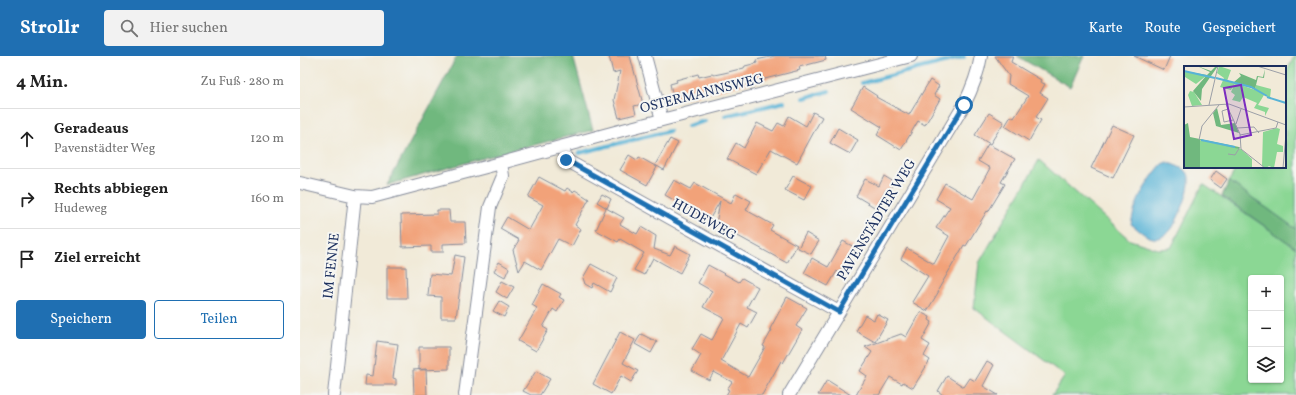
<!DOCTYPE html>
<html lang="de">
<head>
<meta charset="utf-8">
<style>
	body { margin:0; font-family:Vollkorn,serif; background:#f2f2f2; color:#222 }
	.controls { position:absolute; right:12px; bottom:12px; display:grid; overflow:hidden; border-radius:4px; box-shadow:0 1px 3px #0004 }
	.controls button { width:36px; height:36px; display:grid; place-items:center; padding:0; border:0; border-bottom:1px solid #e0e0e0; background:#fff; color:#222; font:20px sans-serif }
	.stop { position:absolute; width:12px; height:12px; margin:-9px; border:3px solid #1f6fb2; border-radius:50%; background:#fff }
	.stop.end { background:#1f6fb2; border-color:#fff; box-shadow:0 1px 4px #0008 }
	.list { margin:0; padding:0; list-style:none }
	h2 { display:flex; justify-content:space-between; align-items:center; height:52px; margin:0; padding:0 16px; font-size:17px }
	h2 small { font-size:13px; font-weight:400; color:#767676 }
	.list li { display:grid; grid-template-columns:26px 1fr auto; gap:12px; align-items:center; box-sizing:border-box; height:60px; padding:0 16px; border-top:1px solid #e0e0e0 }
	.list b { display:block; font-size:15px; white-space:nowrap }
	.list p { margin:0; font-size:13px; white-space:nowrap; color:#767676 }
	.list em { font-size:13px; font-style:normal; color:#767676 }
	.actions { display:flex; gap:8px; padding:12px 16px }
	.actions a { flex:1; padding:9px 0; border:1px solid #1f6fb2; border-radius:4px; text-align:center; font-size:14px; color:#1f6fb2 }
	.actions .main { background:#1f6fb2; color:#fff }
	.icon { flex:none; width:22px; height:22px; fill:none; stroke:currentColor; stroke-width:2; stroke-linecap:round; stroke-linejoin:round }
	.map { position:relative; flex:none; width:996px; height:339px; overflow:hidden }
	header { display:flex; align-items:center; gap:24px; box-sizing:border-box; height:56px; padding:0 20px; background:#1f6fb2; color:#fff }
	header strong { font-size:19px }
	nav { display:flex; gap:22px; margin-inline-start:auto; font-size:14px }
	.search { width:280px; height:36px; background:#f2f2f2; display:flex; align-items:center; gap:10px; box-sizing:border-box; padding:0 14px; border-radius:4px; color:#767676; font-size:15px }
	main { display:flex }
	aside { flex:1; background:#fff }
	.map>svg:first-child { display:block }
	.green { fill:#8bd794; stroke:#538379; fill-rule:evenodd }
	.forest { fill:#70b87e; stroke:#46746e }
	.water { fill:#58b3d6; stroke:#3a719a }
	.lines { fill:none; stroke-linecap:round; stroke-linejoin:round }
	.stream { stroke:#58b3d6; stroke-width:4 }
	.building { fill:#f2a279 }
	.minor-casing { stroke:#868c9b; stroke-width:14 }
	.minor { stroke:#fff; stroke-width:12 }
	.route { stroke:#1f6fb2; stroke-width:5 }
	.labels { text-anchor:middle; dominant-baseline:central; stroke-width:4; stroke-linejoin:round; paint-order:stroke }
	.street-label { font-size:14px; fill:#1b2f5e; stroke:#f6f6f2 }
	.inset-river { fill:none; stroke:#58b3d6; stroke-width:2 }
	.inset-road { fill:none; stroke:#9b9fa7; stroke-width:1 }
	.view { fill:#7b2cbf; fill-opacity:0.15; stroke:#7b2cbf; stroke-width:2 }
	.inset-edge { fill:none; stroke:#1b2f5e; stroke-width:2 }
</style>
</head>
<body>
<header>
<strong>Strollr</strong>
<div class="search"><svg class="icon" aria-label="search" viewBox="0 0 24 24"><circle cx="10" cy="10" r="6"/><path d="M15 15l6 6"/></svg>Hier suchen</div>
<nav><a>Karte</a><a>Route</a><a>Gespeichert</a></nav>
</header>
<main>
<aside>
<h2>4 Min.<small>Zu Fuß · 280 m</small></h2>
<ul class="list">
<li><svg class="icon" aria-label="ahead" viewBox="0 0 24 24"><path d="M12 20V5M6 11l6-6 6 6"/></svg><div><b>Geradeaus</b><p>Pavenstädter Weg</p></div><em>120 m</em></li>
<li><svg class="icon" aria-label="right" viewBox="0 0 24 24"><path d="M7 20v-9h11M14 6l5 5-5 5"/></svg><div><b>Rechts abbiegen</b><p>Hudeweg</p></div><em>160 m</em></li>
<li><svg class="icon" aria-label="arrive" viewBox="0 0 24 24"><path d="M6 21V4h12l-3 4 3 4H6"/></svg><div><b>Ziel erreicht</b></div></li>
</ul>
<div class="actions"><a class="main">Speichern</a><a>Teilen</a></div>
</aside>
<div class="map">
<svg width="996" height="339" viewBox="0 0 996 339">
	<rect width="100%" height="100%" fill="#f6f6f2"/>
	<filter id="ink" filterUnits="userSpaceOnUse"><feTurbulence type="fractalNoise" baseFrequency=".025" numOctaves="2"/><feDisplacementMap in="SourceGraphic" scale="8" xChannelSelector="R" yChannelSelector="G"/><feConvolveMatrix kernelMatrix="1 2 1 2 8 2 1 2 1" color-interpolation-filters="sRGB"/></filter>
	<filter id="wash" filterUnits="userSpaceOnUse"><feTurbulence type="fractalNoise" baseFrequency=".012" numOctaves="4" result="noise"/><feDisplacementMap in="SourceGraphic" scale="16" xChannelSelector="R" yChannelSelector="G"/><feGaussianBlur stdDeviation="0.9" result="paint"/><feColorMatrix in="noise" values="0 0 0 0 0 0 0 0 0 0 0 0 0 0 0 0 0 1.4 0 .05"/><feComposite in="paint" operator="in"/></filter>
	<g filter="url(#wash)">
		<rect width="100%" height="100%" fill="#f1ead8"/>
		<path class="green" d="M994,0H996V173L929,125L937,111H985V20Z
			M739,104L830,184L858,193L871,192L903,128L996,192V339H752L765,320L674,252L679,207ZM951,222H981V324H951Z"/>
		<path class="forest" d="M157,0H273L293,74L187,101L87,129Z
			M717,0H784L770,31Z
			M929,125L996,173V192L922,140Z"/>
		<path class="water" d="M867,106C873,109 882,111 887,116C895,126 879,161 873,171C870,176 863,181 858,182C848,184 838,173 831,168C835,145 847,125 862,108Z"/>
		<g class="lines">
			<path class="stream" d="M562,27L664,1
				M504,42L529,35
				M425,60L484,46
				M388,70L405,65
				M279,97L369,75"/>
		</g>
		<g id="blocks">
			<path class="building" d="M309,0H330L343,48L334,50L336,58L319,62L314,44L320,15L313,17Z
				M475,0H525L526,4L499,11L500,14L410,37L409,36L374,45L370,28L377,26L376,24L398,18L399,21L412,18L414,19L424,17L444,12L445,10L457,7L456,4Z
				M695,0H713L711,6L741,24L740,26L745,28L740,37L748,42L736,61L741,64L729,85L705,70L711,60L714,62L728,40L708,28L709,20Z
				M834,0H870L864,14Z
				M630,24L639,30L634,39L640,43L625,69L618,65L601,94L577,79L582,71L551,52L563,31L577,40L576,41L609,59Z
				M513,56L522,61L497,107L471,93L456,118L427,103L436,87L444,92L457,67L473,75L478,67L484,70L489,60L506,70Z
				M689,57L704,66L690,88L675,79Z
				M812,69L834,79L813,122L791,112Z
				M538,72L558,84L550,98L530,87Z
				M370,83L378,87L364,114L355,109Z
				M688,88L715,103L701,126L705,128L688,156L687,155L666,190L664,189L638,234L639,235L627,255L612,246L628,220L601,203L607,192L634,208L649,180L636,172L650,151L636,143L645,127L673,143L690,112L678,105Z
				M329,99L337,104L339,101L357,111L347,129L320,114Z
				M916,115L927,123L921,132L910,124Z
				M493,120L512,130L504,144L485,134Z
				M584,120L594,126L588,136L586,134L576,152L556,140L565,123L579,130Z
				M239,121L265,135L267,132L273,136L275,134L289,143L275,169L281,173L272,190L258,183L241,214L225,205L219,215L213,194L219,184L200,173L207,161L229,174L243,149L228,141Z
				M374,124L391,133L395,127L431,147L436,137L451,145L446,154L473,169L470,174L497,189L487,207L416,168L420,145L409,164L365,139Z
				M302,138L311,143L307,152L297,146Z
				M306,152L324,162L320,168L337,178L341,171L356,180L354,193L370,199L375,190L390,198L380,217L353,202L344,219L334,214L344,197L320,183L318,186L296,174Z
				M137,154H149L150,166H165L166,187L143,188V196H131V190L102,191L101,159L137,158Z
				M506,177L519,185L511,198L498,192Z
				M543,185L554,191L539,217L537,215L528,230L504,217L512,202L528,211Z
				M155,199L164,201L156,262H141V241L128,240L130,218L151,220Z
				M199,206L209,212L205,221L194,215Z
				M291,208L317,222L310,236L294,227L292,232L285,228L283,222Z
				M408,209L439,226L442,222L458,231L447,251L457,256L448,272L441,268L421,305L448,321L465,291L463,290L472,274L470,273L487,241L507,252L496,270L502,274L483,307L481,305L462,339H426L429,334L427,333L432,326L414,316L409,324L392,315L401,299L392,293L401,278L412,284L424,262L403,251L412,235L398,227Z
				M87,211H106L107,242H87Z
				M202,225L214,231L207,243L196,236Z
				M243,228L261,238L259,241L264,244L257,256L253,253L243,271L248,274L236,295L218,285L237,252L232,249Z
				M199,245L209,251L204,261L193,255Z
				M620,256L630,261L629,264L632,266L622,284L630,289L624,300L630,304L613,332L603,326L602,328L590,321L579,339H556L567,320L560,315L572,296L565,291L601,278L606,281Z
				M577,258L588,264L575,286L556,275L565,259L574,264Z
				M320,276L335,284L323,307L338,315L331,326L321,320L311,338L293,328Z
				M341,278L357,286L351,297L335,288Z
				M77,285L98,288L93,322L96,323V329H65L66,319L73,320Z
				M119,291H149V313L119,314Z
				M687,305L694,309L683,330L698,339H643L638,335L647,320L664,331L670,322L675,325Z
				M126,313L127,339H114L113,314Z
				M236,315L250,323L240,339H231L223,335Z
				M527,324L551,339H518Z"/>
		</g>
	</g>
	<g filter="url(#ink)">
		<use href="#blocks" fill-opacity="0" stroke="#868c9b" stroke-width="1"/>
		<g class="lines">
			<g class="minor-casing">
				<path id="minor" d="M345,0L362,64
					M263,90L266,104L539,256
					M0,127L55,140L72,141L201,107L319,75L611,0
					M34,339L55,140
					M165,339L190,151L203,120L201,107
					M489,339L664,49C672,33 678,18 681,0"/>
			</g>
			<use href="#minor" class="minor"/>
		</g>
	</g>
	<g class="lines" filter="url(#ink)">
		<path class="route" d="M266,104L539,256L664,49"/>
	</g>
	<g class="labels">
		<g class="street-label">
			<text transform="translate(402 38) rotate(-14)">OSTERMANNSWEG</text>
			<text transform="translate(404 164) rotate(29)">HUDEWEG</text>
			<text transform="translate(577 164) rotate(-59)">PAVENSTÄDTER WEG</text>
			<text transform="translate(32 210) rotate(-84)">IM FENNE</text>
		</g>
	</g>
	<g transform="translate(884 10)">
		<rect width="102" height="102" fill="#f1ead8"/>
		<path d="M35,0L47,4L43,15L50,17L47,24L36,21L40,12L33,7ZM0,5L22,10L12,18L1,11ZM51,17L74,25L71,23L72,19L87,23L86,32L80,29L74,39L85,42L81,50V46L70,42L73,37L59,31L56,36L48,34L51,29L47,26ZM6,25L10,26L18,39L8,40L4,29ZM93,62L96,63L93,78L99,80V86H93L90,102L85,100L82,102L78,100L79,66ZM15,74L57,83L68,93V102H16Z" fill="#8bd794"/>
		<path d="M13,0L27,5L32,0H34L18,23L17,35L9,25L22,10L0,5L23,9L26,6ZM81,3L80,12L74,11L71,23L51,17L47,24L50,17L44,15L50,16L57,10L55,7L72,14L73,10L79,11ZM33,42L37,59L51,57L55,67L32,60L29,47ZM4,57L6,71L55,81V83L16,74V102H0V59Z" fill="#70b87e"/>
		<path class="inset-river" d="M0,5L31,12M32,12L67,21L83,30M83,31L102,37M17,74L51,81"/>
		<path class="inset-road" d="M73,0L102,9M42,38L56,68L57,83L81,102M25,39L34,0M0,41L45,38L102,59M44,43L38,45L40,56L49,54M52,58L57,43M53,62L70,61L75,67M56,69L92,62L94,56M15,74L18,60L35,39M44,88L51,89L56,81M99,102L102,68"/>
		<path class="view" d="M57,19L67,69L50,73L40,22Z"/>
		<rect width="102" height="102" class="inset-edge"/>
	</g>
</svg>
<div class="controls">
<button>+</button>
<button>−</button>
<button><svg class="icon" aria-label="layers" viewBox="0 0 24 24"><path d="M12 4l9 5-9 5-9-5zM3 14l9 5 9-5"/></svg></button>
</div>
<div class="stop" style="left:664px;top:49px"></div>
<div class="stop end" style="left:266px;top:104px"></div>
</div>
</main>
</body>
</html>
